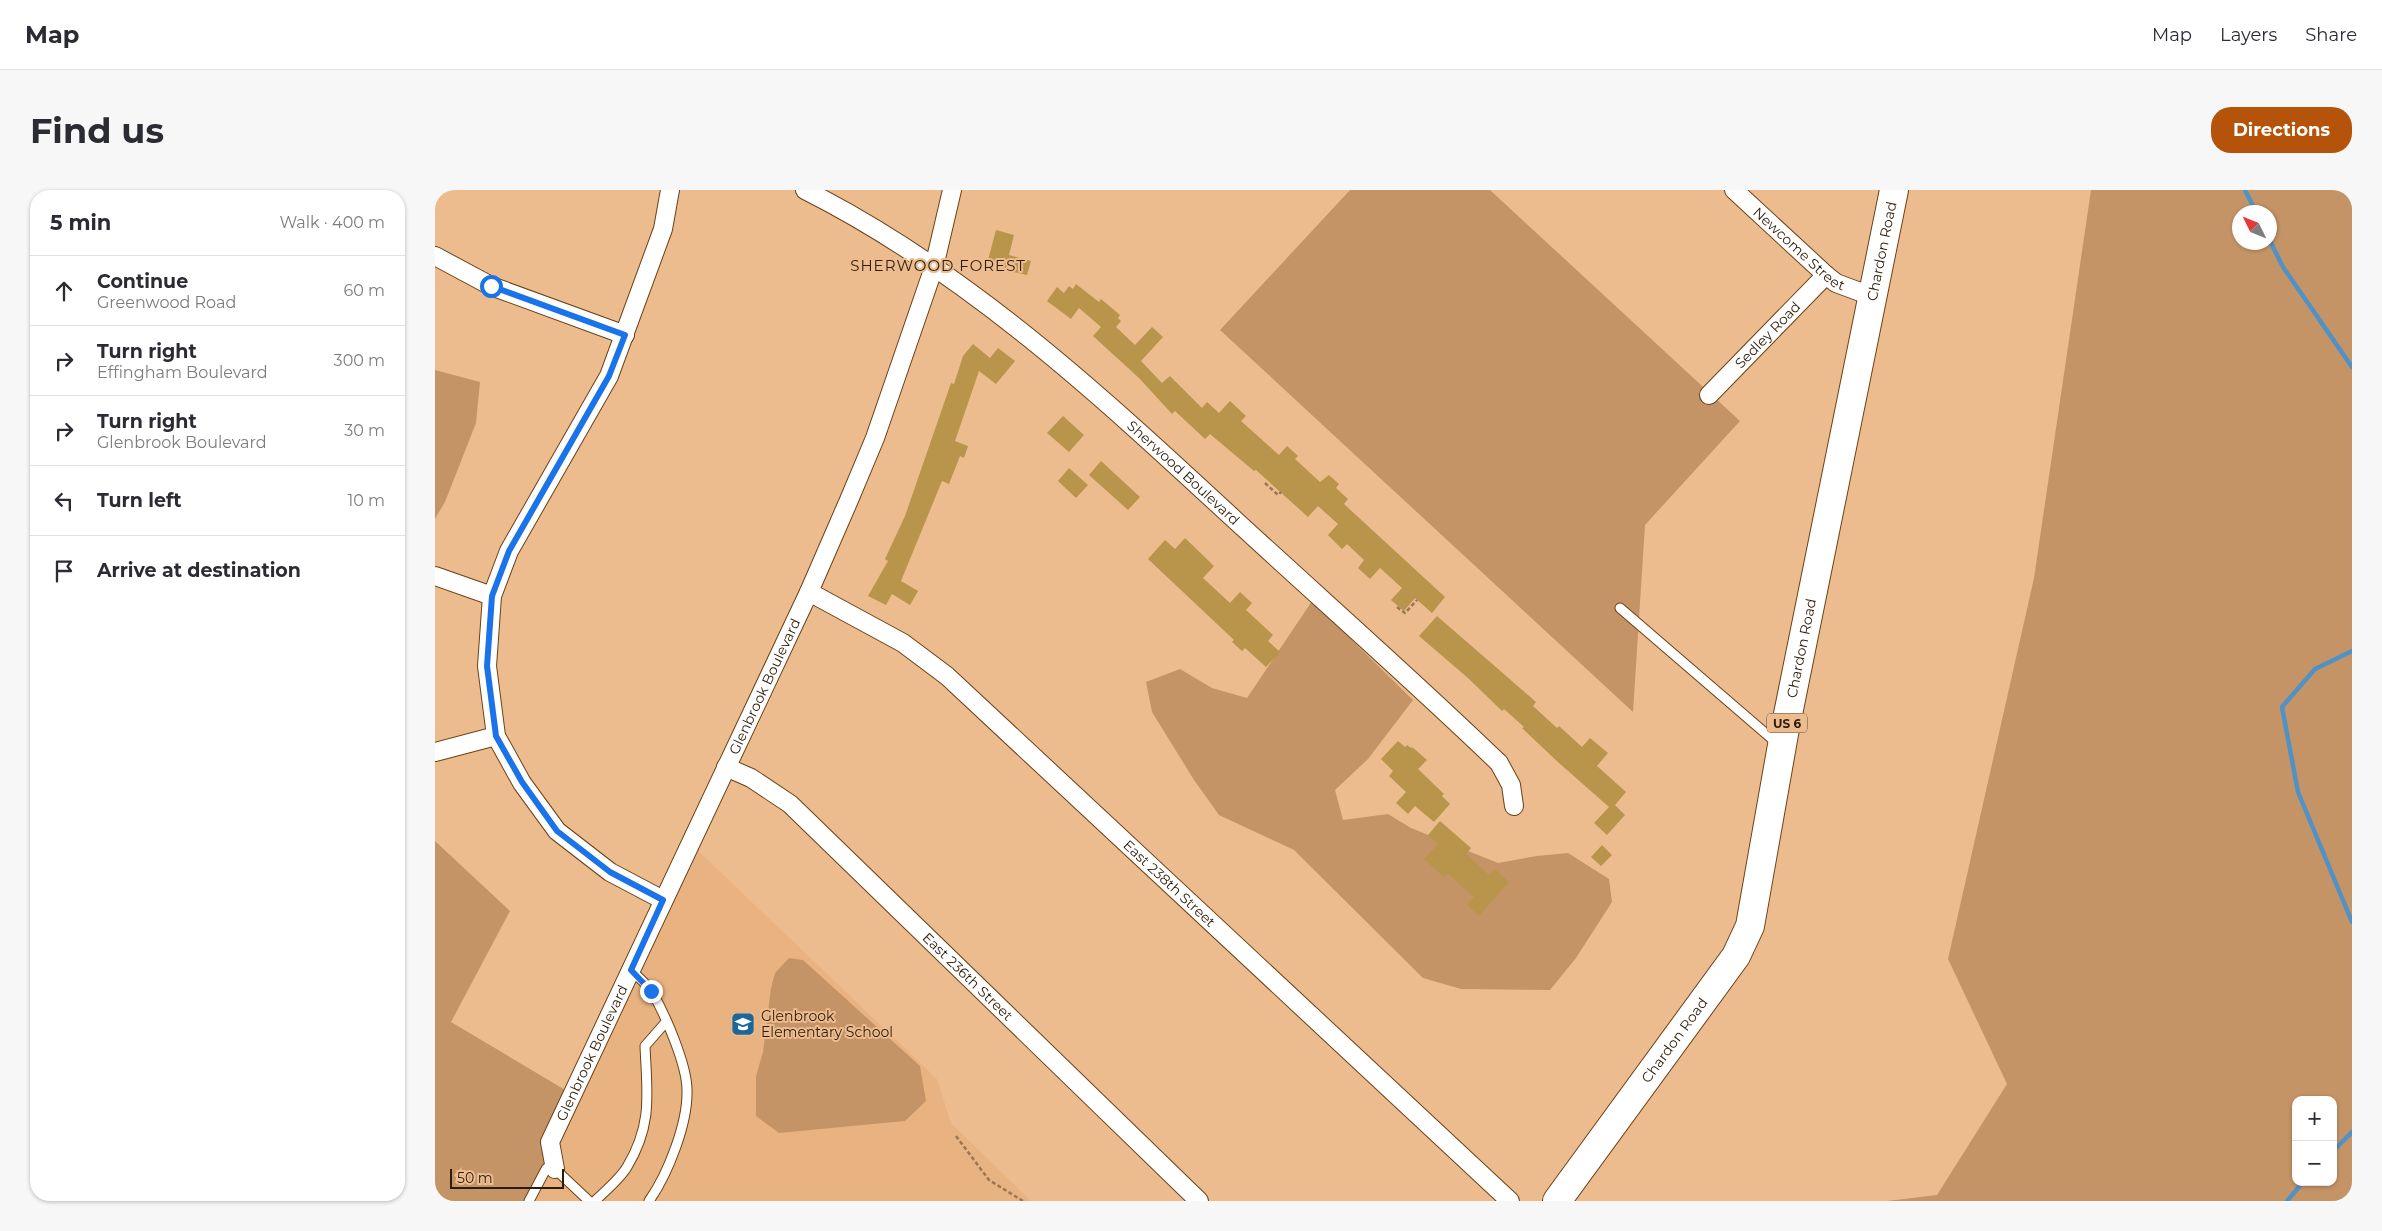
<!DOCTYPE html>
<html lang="en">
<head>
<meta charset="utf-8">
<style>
	body { margin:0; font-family:Montserrat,sans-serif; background:#f7f7f7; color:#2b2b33 }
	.controls { position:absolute; right:15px; bottom:15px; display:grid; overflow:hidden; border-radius:10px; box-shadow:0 1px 4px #0004 }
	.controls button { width:45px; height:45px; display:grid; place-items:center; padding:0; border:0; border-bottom:1px solid #e1e1e2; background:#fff; color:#2b2b33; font:25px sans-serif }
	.compass { position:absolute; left:1797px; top:15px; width:45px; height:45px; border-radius:50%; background:#fff; box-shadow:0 1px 4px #0004; rotate:313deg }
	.scale { position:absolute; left:15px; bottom:12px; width:114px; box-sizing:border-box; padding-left:5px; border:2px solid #2e1c0a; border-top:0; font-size:14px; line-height:18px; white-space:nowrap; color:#2e1c0a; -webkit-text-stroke:4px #ecbc8f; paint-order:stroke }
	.stop { position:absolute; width:15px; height:15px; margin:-11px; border:4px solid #1a73e8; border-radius:50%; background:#fff }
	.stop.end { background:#1a73e8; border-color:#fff; box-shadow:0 1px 5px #0008 }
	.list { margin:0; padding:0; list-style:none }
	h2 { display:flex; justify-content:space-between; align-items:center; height:65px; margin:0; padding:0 20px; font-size:21px }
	h2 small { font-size:16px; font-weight:400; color:#7c7c81 }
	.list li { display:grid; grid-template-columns:32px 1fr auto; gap:15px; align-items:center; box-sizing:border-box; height:70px; padding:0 20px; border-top:1px solid #e1e1e2 }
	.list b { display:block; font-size:19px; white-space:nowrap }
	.list p { margin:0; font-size:16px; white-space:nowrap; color:#7c7c81 }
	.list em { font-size:16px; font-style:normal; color:#7c7c81 }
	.icon { flex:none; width:28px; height:28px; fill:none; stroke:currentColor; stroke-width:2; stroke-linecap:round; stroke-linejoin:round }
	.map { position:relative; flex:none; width:1917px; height:1011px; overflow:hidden; border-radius:20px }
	header { display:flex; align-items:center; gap:30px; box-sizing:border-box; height:70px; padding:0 25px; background:#fff; border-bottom:1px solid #e1e1e2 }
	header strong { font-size:24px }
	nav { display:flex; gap:28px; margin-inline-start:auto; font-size:18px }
	.intro { display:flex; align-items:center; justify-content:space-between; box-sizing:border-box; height:120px; padding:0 30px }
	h1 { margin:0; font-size:35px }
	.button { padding:12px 22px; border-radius:20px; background:#b45309; color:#fff; font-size:18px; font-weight:700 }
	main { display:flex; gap:30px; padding:0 30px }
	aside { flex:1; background:#fff; border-radius:20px; box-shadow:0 1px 4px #0004 }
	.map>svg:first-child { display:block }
	.built { fill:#e9b381 }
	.green { fill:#c59466; fill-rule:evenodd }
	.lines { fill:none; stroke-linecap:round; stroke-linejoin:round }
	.stream { stroke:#5092c5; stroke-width:4.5 }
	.building { fill:#b8954a }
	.lane-casing { stroke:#6b4115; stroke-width:11 }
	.street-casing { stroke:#6b4115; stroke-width:20 }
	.primary-casing { stroke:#6b4115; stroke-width:30 }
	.path { stroke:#997655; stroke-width:2.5; stroke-dasharray:4 2.5; stroke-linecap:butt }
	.lane { stroke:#fff; stroke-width:9 }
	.street { stroke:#fff; stroke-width:18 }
	.primary { stroke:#fff; stroke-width:28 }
	.route { stroke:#1a73e8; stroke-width:6 }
	.labels { text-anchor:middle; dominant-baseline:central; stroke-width:4; stroke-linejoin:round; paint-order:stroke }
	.shield { fill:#ecbc8f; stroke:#674c32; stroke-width:1 }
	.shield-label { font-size:12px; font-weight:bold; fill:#2e1c0a }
	.street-label { font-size:14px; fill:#2e1c0a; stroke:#ecbc8f }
	.poi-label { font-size:14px; fill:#2e1c0a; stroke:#ecbc8f; text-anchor:start }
	.neighbourhood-label { font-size:15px; letter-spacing:1px; fill:#2e1c0a; stroke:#ecbc8f }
</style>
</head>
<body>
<header>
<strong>Map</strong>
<nav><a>Map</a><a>Layers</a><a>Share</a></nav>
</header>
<div class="intro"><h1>Find us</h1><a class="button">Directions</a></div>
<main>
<aside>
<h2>5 min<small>Walk · 400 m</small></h2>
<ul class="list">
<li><svg class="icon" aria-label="ahead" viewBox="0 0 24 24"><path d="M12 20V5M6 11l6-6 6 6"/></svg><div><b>Continue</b><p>Greenwood Road</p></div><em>60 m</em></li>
<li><svg class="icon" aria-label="right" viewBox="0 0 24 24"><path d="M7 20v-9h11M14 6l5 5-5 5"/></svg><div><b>Turn right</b><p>Effingham Boulevard</p></div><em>300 m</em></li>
<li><svg class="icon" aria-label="right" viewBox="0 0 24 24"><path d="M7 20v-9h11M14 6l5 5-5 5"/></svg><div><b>Turn right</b><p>Glenbrook Boulevard</p></div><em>30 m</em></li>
<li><svg class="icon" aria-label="left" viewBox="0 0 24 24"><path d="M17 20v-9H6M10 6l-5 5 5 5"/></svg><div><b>Turn left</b></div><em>10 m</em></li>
<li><svg class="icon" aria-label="arrive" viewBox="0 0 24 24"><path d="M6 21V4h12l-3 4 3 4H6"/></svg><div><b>Arrive at destination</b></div></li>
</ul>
</aside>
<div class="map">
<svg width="1917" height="1011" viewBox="0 0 1917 1011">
	<rect width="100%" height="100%" fill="#ecbc8f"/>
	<path class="built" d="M255,653L502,889L516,933L596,1011H94L115,952Z"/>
	<path class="green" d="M915,0H1055L1305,231L1210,335L1198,522L785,140Z
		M1656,0H1917V1011H1452L1502,1005L1572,894L1513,769L1599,388ZM1804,22H1834V52H1804ZM1861,910H1898V992H1861Z
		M0,180L45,192L41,233L10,312L0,329Z
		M877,411L978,510L933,569L900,600L908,630L953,624L976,638L1063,673L1102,666L1133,663L1174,689L1177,712L1141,768L1115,800L1026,799L988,788L859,660L784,625L759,590L717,522L711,492L745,479L777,498L812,508Z
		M0,651L75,721L16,832L137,904L118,973L94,1011H0Z
		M354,768L368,770L485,876L491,911L470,931L344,943L321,926V886L328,862L336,798L340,783Z"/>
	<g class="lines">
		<path class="stream" d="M1810,0L1821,22
			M1834,49L1848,77L1917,177
			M1917,461L1880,479L1847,517L1863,602L1917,732
			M1898,961L1917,942
			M1852,1011L1868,992"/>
	</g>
	<path class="building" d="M561,40L579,45L574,65L596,71L592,85L560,78L562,72L553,70Z
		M641,94L664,112L666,109L685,125L683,128L686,131L681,137L700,155L717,137L728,147L706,171L727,193L735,186L767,218L772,212L784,223L795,211L811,226L806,231L844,265L852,256L863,266L860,269L885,292L894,285L904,294L901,298L913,309L909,314L1010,407L997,423L980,408L969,421L956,410L967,398L945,378L935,389L923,378L929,370L912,354L907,359L893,345L903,334L883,316L873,327L821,280L819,281L775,244L770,249L740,221L737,224L704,188L658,146L666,137L644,118L636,129L612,111L622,97L629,103L634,96L638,99Z
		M538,154L555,168L563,158L580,171L561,194L544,181L520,251L533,256L529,268L525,266L514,294L507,291L466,391L483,401L475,415L457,404L451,415L433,406L453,371L450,369L470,326L516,193L519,194L528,166Z
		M628,226L649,245L634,262L612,243Z
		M666,271L705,307L693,320L654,285Z
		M634,278L653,295L641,308L623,291Z
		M750,348L779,376L768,388L795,413L805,402L817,413L811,420L838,445L833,451L845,462L831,477L810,458L807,461L797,452L799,450L713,369L730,350L740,359Z
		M1002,426L1101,512L1098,516L1122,538L1124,536L1147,557L1155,548L1173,563L1162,576L1191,602L1180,615L1190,625L1172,645L1159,633L1174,617L1124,573L1087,538L1089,537L1069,519L1067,521L1033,488L984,446Z
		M963,551L970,557L972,555L976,558L977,557L992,570L983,579L1009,604L1007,606L1015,614L999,632L980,616L973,624L961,613L971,602L954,586L958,581L946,569Z
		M1005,631L1036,658L1031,664L1054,685L1060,679L1074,692L1044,726L1032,715L1039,707L1013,684L1009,687L989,669L1003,654L993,645Z
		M1167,655L1177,665L1166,676L1156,667Z"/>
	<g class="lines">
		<g class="lane-casing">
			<path id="lane" d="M1185,418L1343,554
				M196,780C203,787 212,794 217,802C230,824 252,875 252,900C253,933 233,984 214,1011
				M120,979L154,1011
				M94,1011L111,979L118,973
				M160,1011C170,1001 185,989 192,977C218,934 212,903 210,856L231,832"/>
		</g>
		<g class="street-casing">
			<g id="street">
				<path id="s1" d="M370,0C533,82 667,207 800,330C888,411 978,490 1064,573L1076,595L1079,616"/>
				<path id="s2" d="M1299,0L1391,85L1401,93L1436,106"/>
				<path d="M0,66L56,96L190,145"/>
				<path id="s3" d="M1274,205L1391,85"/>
				<path d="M0,386L57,406"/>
				<path id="s4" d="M374,402L468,453L512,486L1075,1011"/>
				<path d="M0,562L61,546"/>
				<path id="s5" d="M291,577L316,588L355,614L764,1011"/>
				<path d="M228,710L175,682L122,641L87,593L61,546L52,476L57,406L74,361L174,186L228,39L235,0"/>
				<path id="s6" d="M120,979L115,952L374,402L414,310L440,248L499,77L517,0"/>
			</g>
		</g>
		<g class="primary-casing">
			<g id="primary">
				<path id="s7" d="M1122,1011L1301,766L1315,736L1349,544L1459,0"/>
			</g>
		</g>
		<path class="path" d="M830,293L843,305L846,302
			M962,417L970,423L982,410
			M521,946L554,990L588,1011"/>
		<use href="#lane" class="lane"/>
		<use href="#street" class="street"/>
		<use href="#primary" class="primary"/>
	</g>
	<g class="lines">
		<path class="route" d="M56,96L190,145L174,186L74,361L57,406L52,476L61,546L87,592L122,641L175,682L228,710L196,780L216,801"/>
	</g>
	<defs>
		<g id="school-square" transform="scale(1.25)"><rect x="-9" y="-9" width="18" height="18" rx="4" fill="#1b679a" stroke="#ecbc8f"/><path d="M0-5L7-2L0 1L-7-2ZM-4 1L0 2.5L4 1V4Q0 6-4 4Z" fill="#fff"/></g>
	</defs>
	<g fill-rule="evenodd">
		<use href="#school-square" x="308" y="834"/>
	</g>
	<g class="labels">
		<rect class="shield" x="1332" y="523.5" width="40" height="19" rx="4"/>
		<g class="shield-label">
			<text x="1352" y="533">US 6</text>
		</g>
		<g class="street-label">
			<text stroke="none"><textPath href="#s2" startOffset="88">Newcome Street</textPath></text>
			<text stroke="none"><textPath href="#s7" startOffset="1024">Chardon Road</textPath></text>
			<text stroke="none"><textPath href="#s3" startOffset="84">Sedley Road</textPath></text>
			<text stroke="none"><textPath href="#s1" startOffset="474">Sherwood Boulevard</textPath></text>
			<text stroke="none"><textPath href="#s7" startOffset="619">Chardon Road</textPath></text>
			<text stroke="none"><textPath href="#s6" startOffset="531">Glenbrook Boulevard</textPath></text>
			<text stroke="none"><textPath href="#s4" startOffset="466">East 238th Street</textPath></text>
			<text stroke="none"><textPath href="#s5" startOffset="322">East 236th Street</textPath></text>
			<text stroke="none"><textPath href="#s7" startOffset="199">Chardon Road</textPath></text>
			<text stroke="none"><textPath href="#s6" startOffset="126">Glenbrook Boulevard</textPath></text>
		</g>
		<g class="poi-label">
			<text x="326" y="826">Glenbrook<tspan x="326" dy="16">Elementary School</tspan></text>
		</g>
		<g class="neighbourhood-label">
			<text x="503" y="75">SHERWOOD FOREST</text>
		</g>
	</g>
</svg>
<div class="controls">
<button>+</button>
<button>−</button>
</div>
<svg class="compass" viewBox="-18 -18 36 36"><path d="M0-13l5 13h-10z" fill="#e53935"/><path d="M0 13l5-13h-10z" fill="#7c7c81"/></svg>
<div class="scale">50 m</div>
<div class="stop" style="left:56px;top:96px"></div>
<div class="stop end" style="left:216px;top:801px"></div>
</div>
</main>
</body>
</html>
